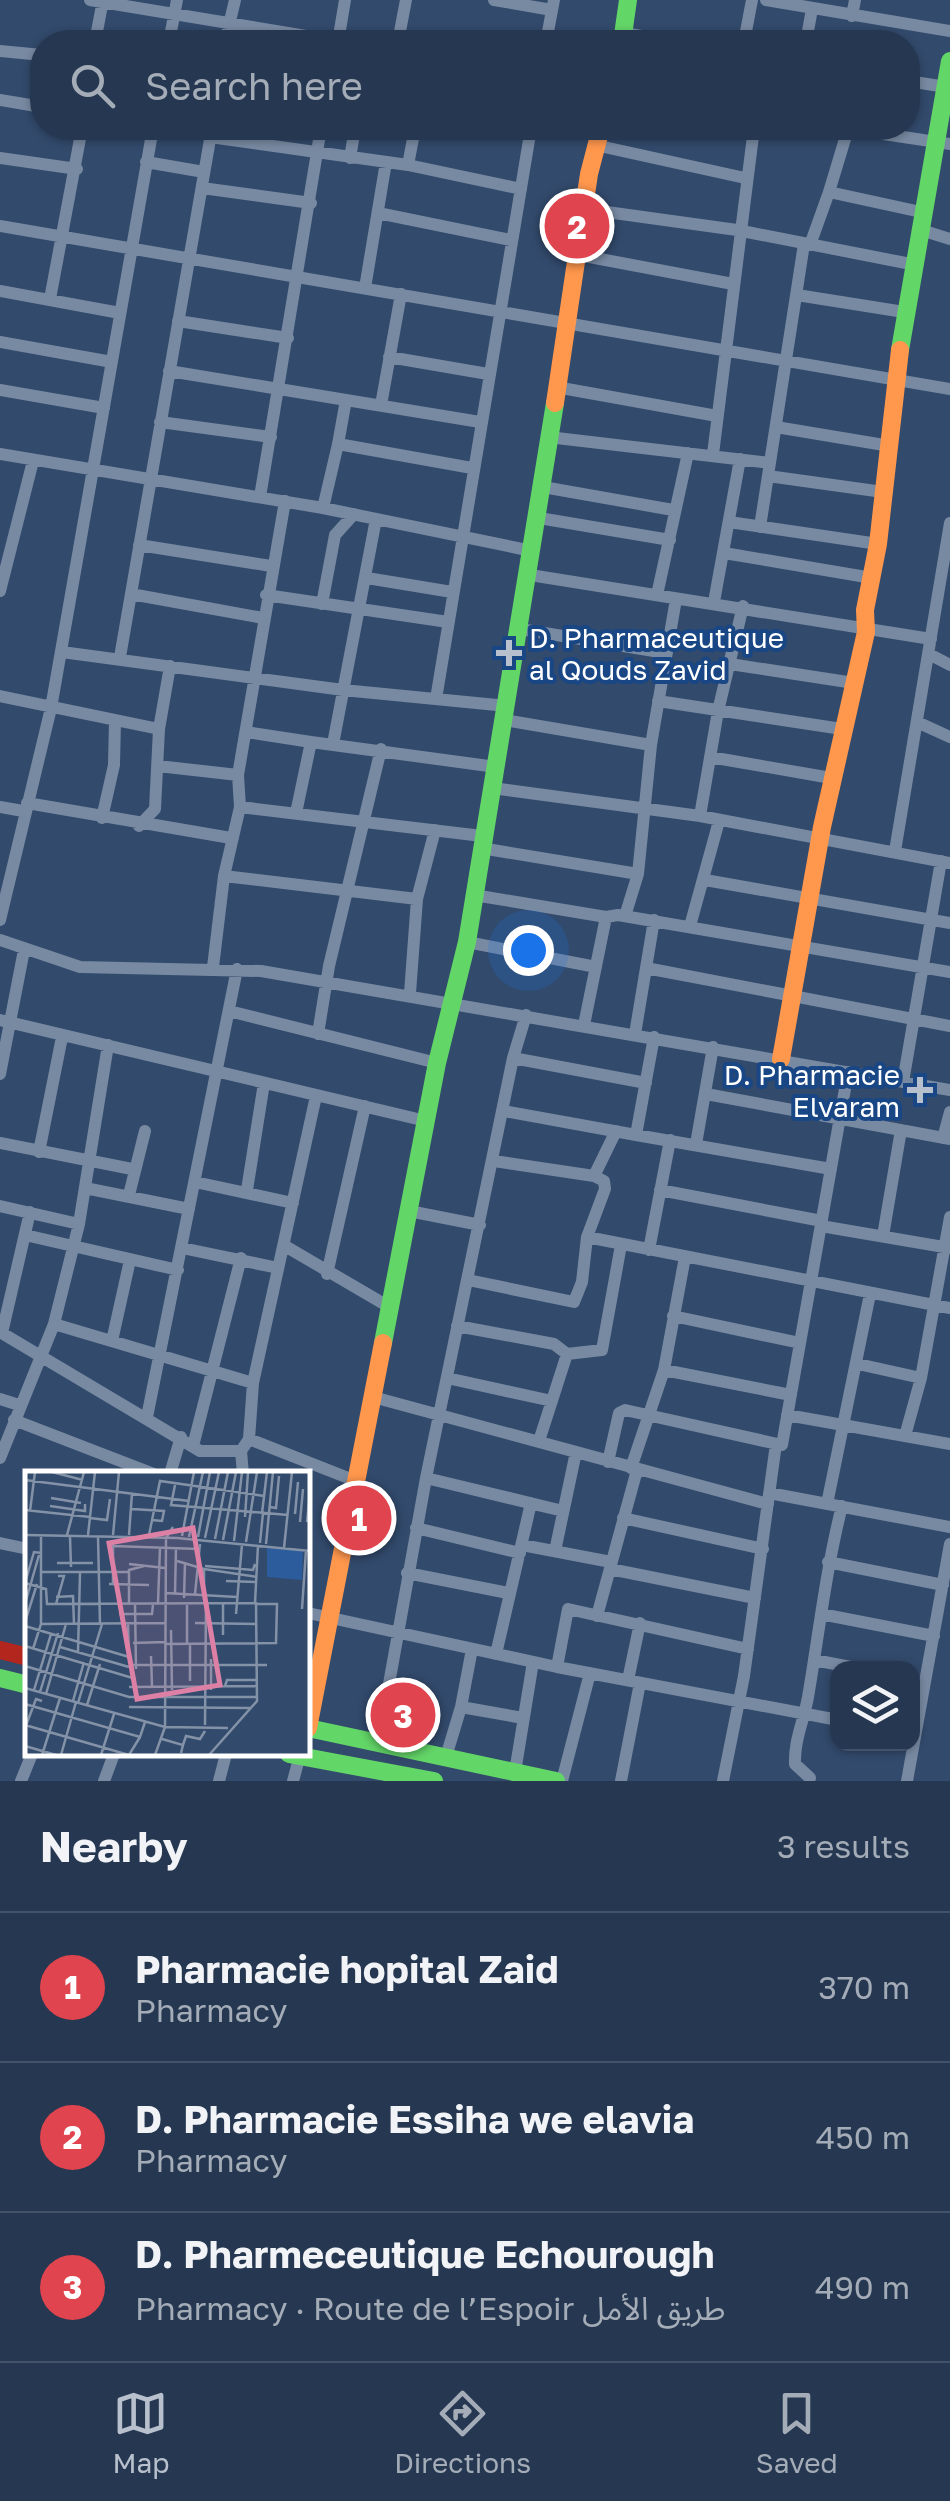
<!DOCTYPE html>
<html lang="en">
<head>
<meta charset="utf-8">
<style>
	body { margin:0; font-family:"Golos Text","Noto Sans Arabic",sans-serif; background:#2e3f58; color:#f1f3f6 }
	.controls { position:absolute; right:30px; bottom:30px; display:grid; overflow:hidden; border-radius:20px; box-shadow:0 2px 8px #0004 }
	.controls button { width:90px; height:90px; display:grid; place-items:center; padding:0; border:0; border-bottom:2px solid #425268; background:#263851; color:#f1f3f6; font:50px sans-serif }
	.you { position:absolute; left:528px; top:950px; width:35px; height:35px; margin:-25px; border:8px solid #fff; border-radius:50%; background:#1a73e8; box-shadow:0 0 0 15px #1a73e833 }
	.badge { display:grid; place-items:center; width:65px; height:65px; border-radius:50%; background:#b7c0cc; color:#fff; font-size:32px; font-weight:700 }
	.pin { position:absolute; translate:-50% -50%; border:5px solid #fff; box-shadow:0 2px 10px #0006 }
	.list { margin:0; padding:0; list-style:none }
	h2 { display:flex; justify-content:space-between; align-items:center; height:130px; margin:0; padding:0 40px; font-size:42px }
	h2 small { font-size:32px; font-weight:400; color:#a4acb7 }
	.list li { display:grid; grid-template-columns:65px 1fr auto; gap:30px; align-items:center; box-sizing:border-box; height:150px; padding:0 40px; border-top:2px solid #425268 }
	.list b { display:block; font-size:38px; white-space:nowrap }
	.list p { margin:0; font-size:32px; white-space:nowrap; color:#a4acb7 }
	.list em { font-size:32px; font-style:normal; color:#a4acb7 }
	.icon { flex:none; width:55px; height:55px; fill:none; stroke:currentColor; stroke-width:2; stroke-linecap:round; stroke-linejoin:round }
	.map { position:relative; flex:none; width:950px; height:1781px; overflow:hidden }
	.search { position:absolute; background:#263851; box-shadow:0 2px 8px #0004; left:30px; right:30px; top:30px; height:110px; display:flex; align-items:center; gap:25px; box-sizing:border-box; padding:0 35px; border-radius:40px; color:#a4acb7; font-size:38px }
	.sheet { height:580px; background:#263851 }
	nav { display:flex; justify-content:space-around; align-items:center; box-sizing:border-box; height:140px; border-top:2px solid #425268; background:#263851; font-size:28px; color:#a4acb7 }
	nav a { display:grid; justify-items:center; gap:5px }
	nav .on { color:#b7c0cc }
	.map>svg:first-child { display:block }
	.lines { fill:none; stroke-linecap:round; stroke-linejoin:round }
	.street { stroke:#788aa2; stroke-width:12 }
	.fast { stroke:#63d668; stroke-width:18 }
	.slow { stroke:#ff974d; stroke-width:18 }
	.jam { stroke:#b3261e; stroke-width:18 }
	.poi-dot { fill:#b7c0cc; stroke:#194684; stroke-width:4 }
	.labels { text-anchor:middle; dominant-baseline:central; stroke-width:8; stroke-linejoin:round; paint-order:stroke }
	.poi-label { font-size:28px; fill:#fff; stroke:#194684; text-anchor:start }
	.inset-road { fill:none; stroke:#8492a7; stroke-width:2.5 }
	.view { fill:#dd80a5; fill-opacity:0.15; stroke:#dd80a5; stroke-width:5 }
	.inset-edge { fill:none; stroke:#fff; stroke-width:5 }
</style>
</head>
<body>
<div class="map">
<svg width="950" height="1781" viewBox="0 0 950 1781">
	<rect width="100%" height="100%" fill="#324a6c"/>
	<g class="lines">
		<path class="street" d="M90,0L342,42
			M494,0L552,10
			M766,0L950,31
			M852,16L855,0
			M624,33L676,42
			M95,42L103,0
			M169,42L177,0
			M225,42L235,0
			M338,42L345,0
			M398,42L406,0
			M546,42L554,0
			M744,42L752,0
			M806,42L812,9
			M0,51L42,55
			M908,81L946,87
			M0,100L42,107
			M505,128L530,132
			M844,128L950,144
			M848,129L829,192L921,212
			M210,137L408,165L521,189
			M595,145L745,178
			M0,158L77,169
			M350,158L355,128
			M146,162L204,172
			M408,165L415,128
			M202,188L311,203
			M585,209L737,230L911,264
			M378,213L511,240
			M0,226L950,389
			M918,229L950,239
			M810,245L829,192
			M579,255L733,284
			M365,288L386,162
			M0,291L120,313
			M797,295L904,312
			M50,299L82,128
			M178,321L288,338
			M0,342L112,362
			M389,357L488,374
			M169,371L480,422
			M556,387L717,416
			M0,390L104,408
			M346,400L338,444L472,468
			M381,405L401,294
			M160,422L271,437
			M776,427L890,446
			M548,437L770,463
			M0,454L323,508L532,551
			M713,454L754,128
			M768,476L883,492
			M543,487L673,510
			M260,497L321,128
			M323,508L338,444
			M539,518L670,540
			M729,522L878,544
			M760,527L804,244
			M139,545L271,566
			M724,553L872,578
			M530,575L931,639
			M367,578L452,592
			M0,591L33,461
			M131,594L263,618
			M266,595L448,622
			M657,595L688,453
			M714,602L740,459
			M322,604L335,535L354,514
			M520,629L666,653
			M62,652L343,690L507,706
			M929,654L950,665
			M120,657L212,128
			M730,664L854,683
			M0,696L159,729
			M436,699L531,128
			M658,701L842,729
			M504,720L651,745
			M917,722L950,737
			M246,732L311,742
			M333,744L376,519
			M710,757L831,778
			M158,766L238,775
			M492,788L700,816L950,863
			M27,803L231,838
			M0,807L23,811
			M240,807L482,836
			M296,813L311,742L496,767
			M700,816L718,711L743,606
			M102,818L114,765L115,721
			M139,826L155,809L159,729L170,666
			M481,848L638,874
			M895,851L950,523
			M224,876L417,899
			M705,880L950,923
			M474,895L606,917
			M625,916L638,874L651,745L676,599
			M0,920L51,708L153,128
			M690,926L719,821
			M0,940L80,967L261,971L950,1090
			M467,942L596,967
			M213,967L224,876L240,807L238,775L285,501
			M646,968L950,1026
			M410,993L417,899L435,830
			M229,1011L437,1063
			M0,1020L426,1121
			M584,1025L606,917L618,915L950,972
			M318,1034L329,966L381,749
			M635,1034L654,920
			M654,1037L636,1135L831,1169
			M513,1058L646,1083
			M0,1074L24,950
			M903,1082L941,861
			M706,1094L950,1139
			M504,1111L636,1135
			M943,1138L950,1112
			M0,1143L132,1169
			M696,1144L713,1047
			M39,1152L62,1037
			M594,1176L616,1131
			M195,1182L293,1203
			M85,1188L189,1209
			M247,1190L264,1083
			M660,1190L822,1221
			M129,1195L145,1131
			M0,1206L79,1224
			M409,1211L480,1225
			M821,1226L950,1248
			M25,1235L178,1270
			M883,1236L901,1130
			M587,1237L950,1308
			M285,1246L391,1308
			M182,1248L278,1268
			M649,1250L670,1140
			M327,1274L365,1106
			M468,1280L574,1302L582,1282L587,1237L605,1189L604,1181L594,1176L494,1161
			M673,1316L800,1343
			M54,1324L253,1383
			M457,1326L554,1344L567,1354L539,1441
			M0,1332L200,1451H241
			M2,1333L30,1212
			M112,1341L130,1260
			M567,1354L602,1350L621,1245
			M858,1364L921,1378
			M664,1370L791,1395
			M447,1378L552,1401
			M373,1397L768,1504
			M0,1399L19,1405
			M787,1415L950,1444
			M147,1417L237,969
			M14,1420L154,1474
			M905,1436L921,1378L950,1217
			M249,1439L356,1481
			M193,1446L241,1258
			M0,1458L54,1324L79,1224L108,1045
			M608,1462L619,1413L625,1410L782,1445L848,1072
			M631,1468L664,1370L685,1257
			M170,1474L181,1437
			M243,1474L241,1451L249,1439L253,1383L316,1096
			M426,1478L563,1511
			M769,1493L950,1527
			M827,1504L870,1294
			M623,1518L763,1549
			M416,1528L520,1553
			M0,1543L28,1549
			M522,1545L611,1562
			M555,1551L576,1452
			M828,1562L943,1585
			M610,1569L755,1598
			M407,1573L508,1593
			M308,1613L557,1667L838,1720
			M821,1614L934,1636
			M597,1616L637,1470
			M472,1649L461,1707L523,1718
			M496,1654L531,1503
			M814,1660L856,1668
			M557,1667L568,1609L748,1649
			M628,1680L640,1623
			M378,1745L426,1478L513,1058L526,1015
			M445,1760L461,1707
			M515,1772L533,1662
			M810,1778L795,1764C794,1740 804,1720 808,1697C819,1633 826,1569 842,1506
			M21,1781L32,1754
			M104,1781L114,1754
			M219,1781L226,1754
			M293,1781L300,1755
			M562,1781L590,1673
			M621,1781L640,1683
			M723,1781L744,1676L776,1444
			M907,1781L950,1544"/>
		<path class="fast" d="M622,42L628,0
			M900,350L950,61
			M383,1343L437,1063L467,942L555,403
			M0,1678L28,1685
			M308,1728L556,1781
			M289,1754L434,1781"/>
		<path class="slow" d="M555,403L589,174L601,128
			M781,1059L822,827L866,632L865,610L878,544L900,350
			M308,1728L383,1343"/>
		<path class="jam" d="M0,1650L28,1657"/>
	</g>
	<g class="poi-dot">
		<path d="M504 638h10v10h10v10h-10v10h-10v-10h-10v-10h10z"/>
		<path d="M915 1075h10v10h10v10h-10v10h-10v-10h-10v-10h10z"/>
	</g>
	<g class="labels">
		<g class="poi-label">
			<text x="529" y="637">D. Pharmaceutique<tspan x="529" dy="32">al Qouds Zavid</tspan></text>
			<text x="900" y="1074" text-anchor="end">D. Pharmacie<tspan x="900" dy="32">Elvaram</tspan></text>
		</g>
	</g>
	<g transform="translate(25 1471)">
		<rect width="285" height="285" fill="#324a6c"/>
		<path d="M242,77L278,80L277,109L242,106Z" fill="#2c5c9c"/>
		<path class="inset-road" d="M27,1L58,9M0,9L164,30M150,14L146,34L263,44M26,27L56,32M25,35L60,40V33M245,36L251,37L254,5M107,38L139,40L137,50L127,49M0,39L65,46M5,40L10,1M237,42L242,1M270,43L273,11M220,46L223,1M65,47L82,49L85,28M275,51L278,18M282,51L285,21M0,64L152,67L285,80M42,64L59,1M63,64L70,1M88,64L94,1M104,64L107,22M124,64L135,10L239,25M157,65L169,1M45,66L46,96M73,66L75,153M164,66L178,1M173,66L185,1M180,67L194,1M190,68L203,1M198,69L211,1M88,70V113M209,70L217,1M221,71L232,1M235,72L238,42M241,73L248,1M88,75L174,78M259,77L267,1M152,90L179,98V125M32,92H68M104,93L140,97M180,95L228,99L230,93M179,98L232,106M16,101H104M201,110L232,111M0,112L21,118L22,133L230,132L233,74M0,112L9,81L17,82M84,113L124,114M140,122L212,126M150,122L151,77M170,123L175,73M31,126L48,125L49,153M159,127L160,91M133,132L135,76M162,132V174M198,132V164M0,133L14,84M31,133L39,105H33M104,133V99L119,95M110,133L111,198M277,138L281,79M94,143H127L128,133M211,143L217,73M0,151L12,113M170,152L232,153M16,153L140,152M103,153L104,188M0,155L104,186M146,159L147,219M108,172L140,171M140,173L251,172L252,133H232M165,174V210M0,175L111,208M35,176L104,196M8,178L16,153V66M53,181L55,102M126,185L127,215M104,194H242M0,195L104,226H233M200,215L202,209H232M104,216L233,215M0,217L140,256L203,257M9,219L26,163M186,219V188M15,221L33,162M21,223L41,153M48,230L59,191M53,232L77,153M0,233L115,266L120,251M62,234L75,193M104,236L226,237M0,254L104,284L115,266M180,254L181,131M0,257L11,228L17,230M137,268L158,274L156,282M158,274L161,265L175,268L180,260M0,275L31,284M17,284L35,227M36,284L51,231M76,284L89,243M130,284L140,256L141,67L148,56M184,284L232,230L231,131"/>
		<path class="view" d="M168,57L195,214L112,228L84,72Z"/>
		<rect width="285" height="285" class="inset-edge"/>
	</g>
</svg>
<div class="controls">
<button><svg class="icon" aria-label="layers" viewBox="0 0 24 24"><path d="M12 4l9 5-9 5-9-5zM3 14l9 5 9-5"/></svg></button>
</div>
<div class="you"></div>
<div class="pin badge" style="left:359px;top:1518px;background:#e0444e">1</div>
<div class="pin badge" style="left:577px;top:226px;background:#e0444e">2</div>
<div class="pin badge" style="left:403px;top:1715px;background:#e0444e">3</div>
<div class="search"><svg class="icon" aria-label="search" viewBox="0 0 24 24"><circle cx="10" cy="10" r="6"/><path d="M15 15l6 6"/></svg>Search here</div>
</div>
<section class="sheet">
<h2>Nearby<small>3 results</small></h2>
<ul class="list">
<li><span class="badge" style="background:#e0444e">1</span><div><b>Pharmacie hopital Zaid</b><p>Pharmacy</p></div><em>370 m</em></li>
<li><span class="badge" style="background:#e0444e">2</span><div><b>D. Pharmacie Essiha we elavia</b><p>Pharmacy</p></div><em>450 m</em></li>
<li><span class="badge" style="background:#e0444e">3</span><div><b>D. Pharmeceutique Echourough</b><p>Pharmacy · Route de l’Espoir طريق الأمل</p></div><em>490 m</em></li>
</ul>
</section>
<nav>
<a class="on"><svg class="icon" aria-label="map" viewBox="0 0 24 24"><path d="M3 6l6-2 6 2 6-2v14l-6 2-6-2-6 2zM9 4v14M15 6v14"/></svg>Map</a>
<a><svg class="icon" aria-label="directions" viewBox="0 0 24 24"><path d="M12 3l9 9-9 9-9-9zM9 14v-3h6M13 9l2 2-2 2"/></svg>Directions</a>
<a><svg class="icon" aria-label="saved" viewBox="0 0 24 24"><path d="M7 4h10v16l-5-4-5 4z"/></svg>Saved</a>
</nav>
</body>
</html>
